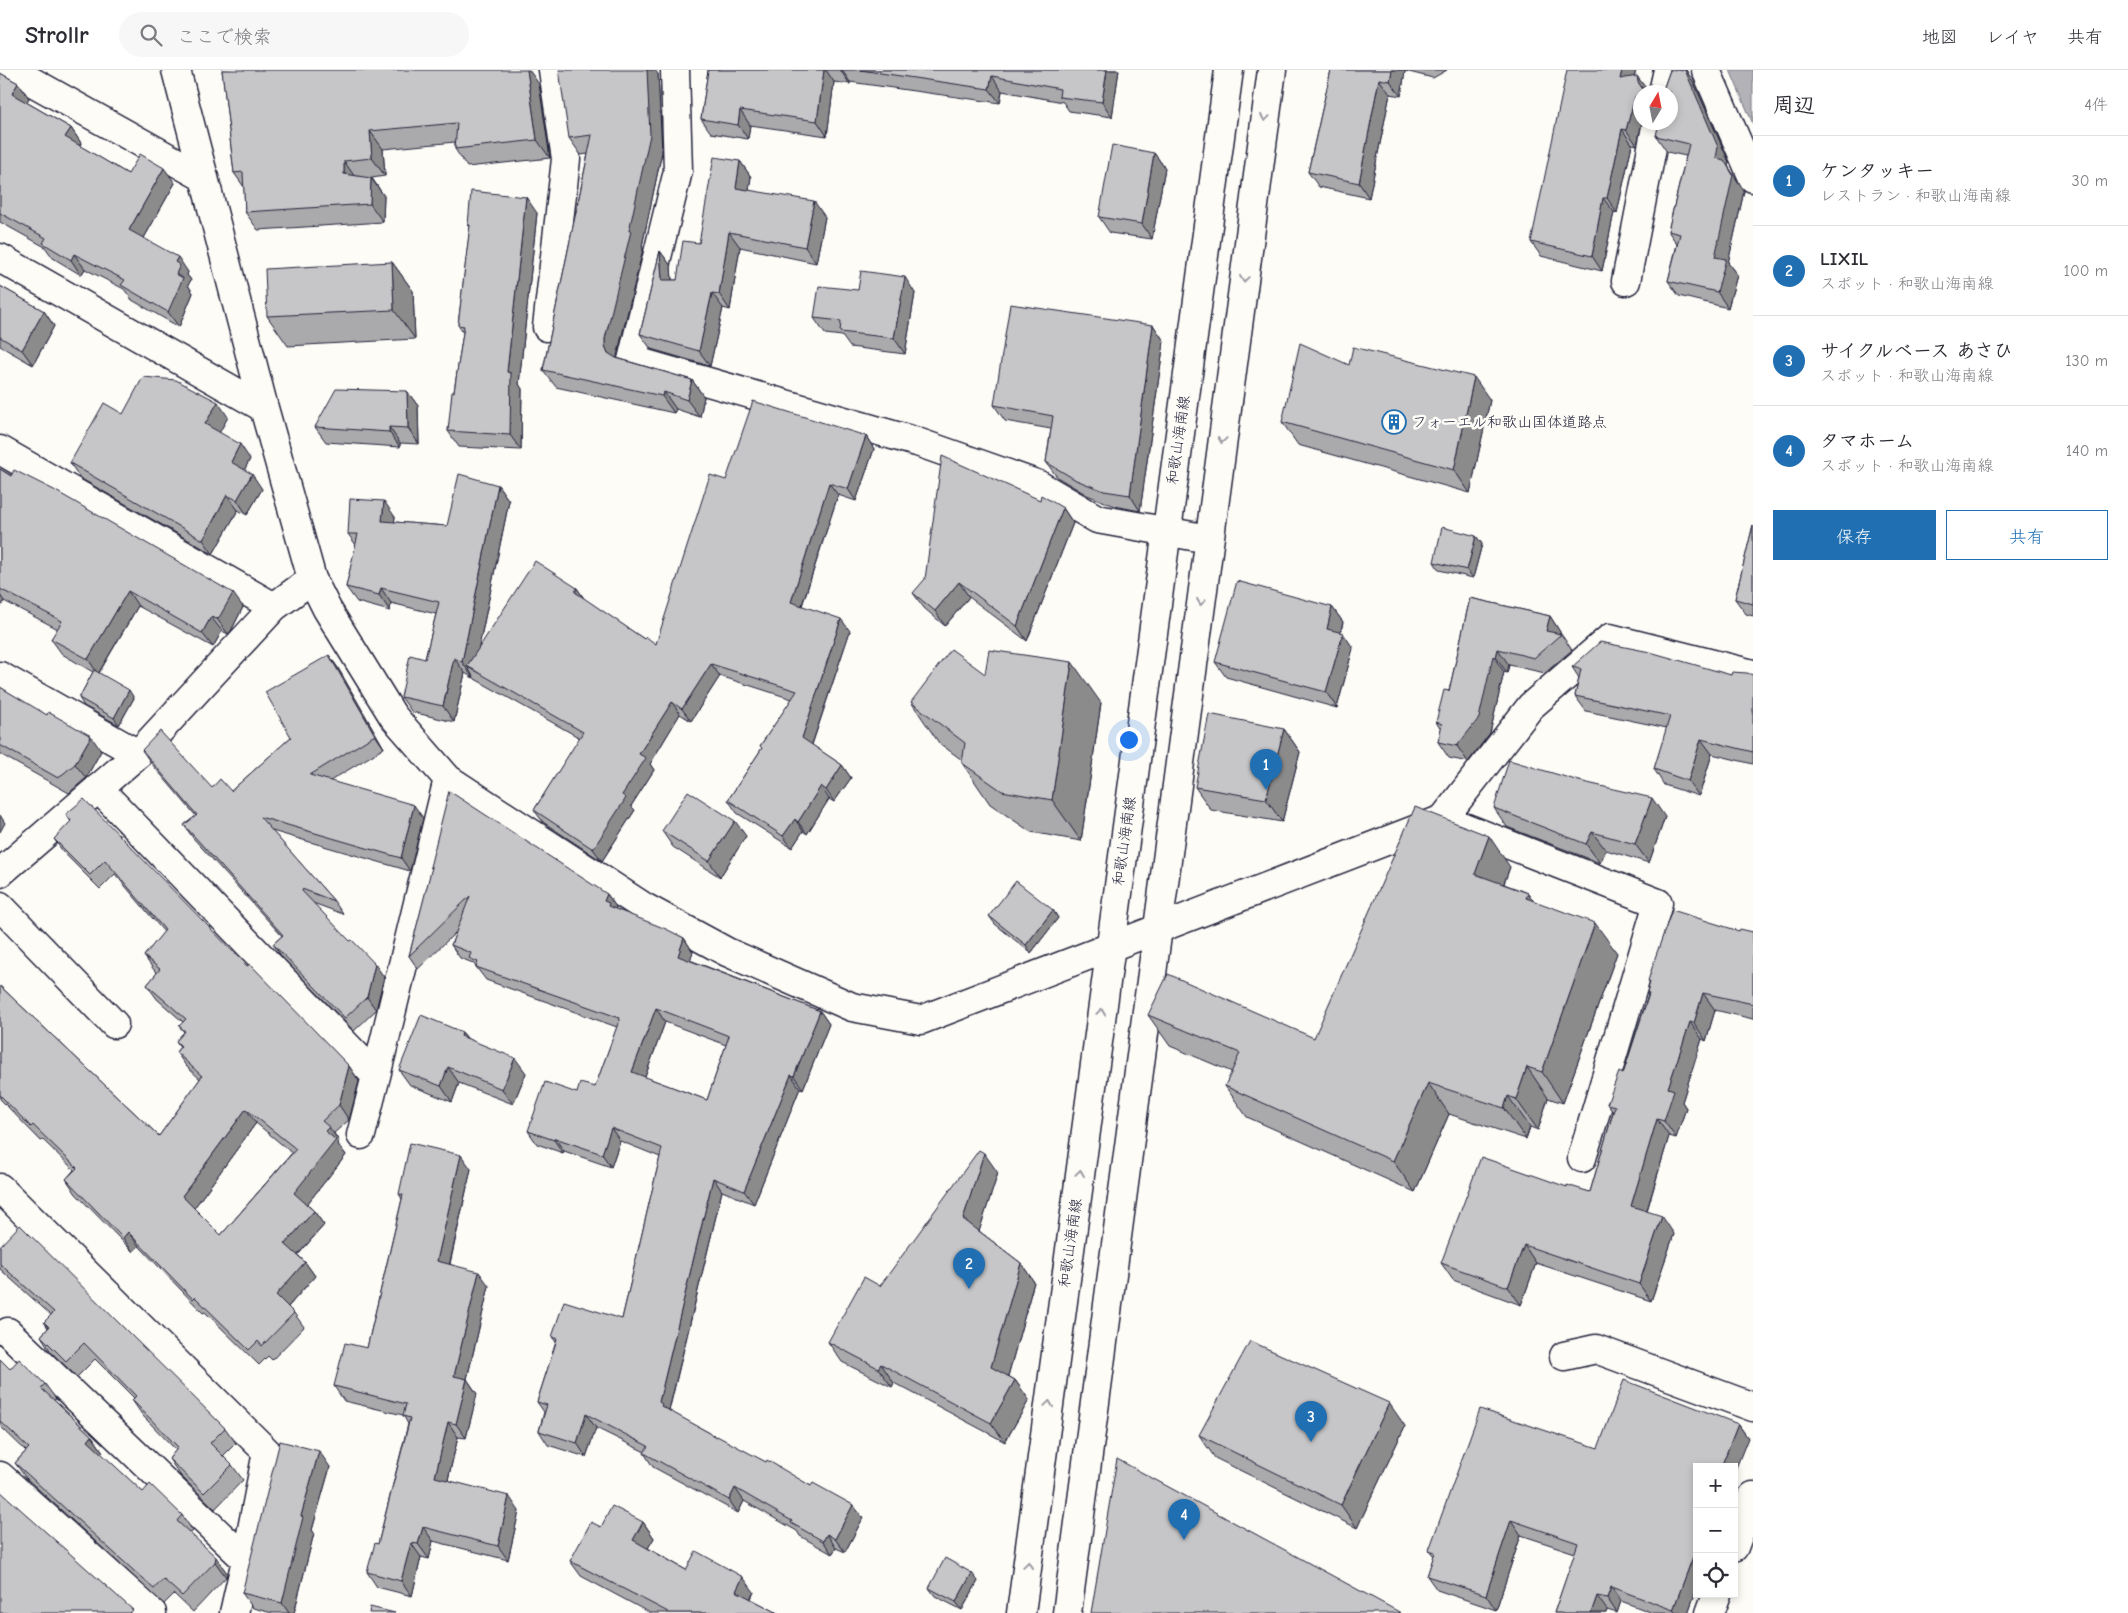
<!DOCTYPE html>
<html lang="ja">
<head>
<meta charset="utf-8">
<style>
	body { margin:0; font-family:"Comic Neue","Klee One",sans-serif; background:#f7f7f7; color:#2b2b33 }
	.controls { position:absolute; right:15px; bottom:15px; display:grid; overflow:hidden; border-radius:0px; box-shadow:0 2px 8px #0003 }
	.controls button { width:45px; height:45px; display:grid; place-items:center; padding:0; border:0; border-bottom:1px solid #e1e1e2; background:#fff; color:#2b2b33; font:25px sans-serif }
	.compass { position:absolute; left:1633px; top:15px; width:45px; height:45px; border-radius:50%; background:#fff; box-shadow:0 2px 8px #0003; rotate:10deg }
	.you { position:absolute; left:1128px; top:669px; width:18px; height:18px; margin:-12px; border:4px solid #fff; border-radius:50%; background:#1a73e8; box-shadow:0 0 0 8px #1a73e833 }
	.badge { display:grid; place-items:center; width:32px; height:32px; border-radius:50%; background:#1f6fb2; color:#fff; font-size:16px; font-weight:700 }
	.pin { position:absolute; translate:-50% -41px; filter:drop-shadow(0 1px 2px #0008) }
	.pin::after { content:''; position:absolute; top:26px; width:18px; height:15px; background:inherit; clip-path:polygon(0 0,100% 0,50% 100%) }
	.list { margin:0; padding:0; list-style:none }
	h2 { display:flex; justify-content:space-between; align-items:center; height:65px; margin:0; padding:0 20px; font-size:21px }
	h2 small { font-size:16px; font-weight:400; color:#7c7c81 }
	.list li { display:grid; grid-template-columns:32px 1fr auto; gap:15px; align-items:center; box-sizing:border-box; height:90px; padding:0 20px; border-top:1px solid #e1e1e2 }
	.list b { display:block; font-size:19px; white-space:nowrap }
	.list p { margin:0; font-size:16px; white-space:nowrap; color:#7c7c81 }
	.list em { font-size:16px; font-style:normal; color:#7c7c81 }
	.actions { display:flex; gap:10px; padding:15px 20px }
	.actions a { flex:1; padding:11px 0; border:1px solid #1f6fb2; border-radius:0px; text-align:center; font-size:18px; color:#1f6fb2 }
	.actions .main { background:#1f6fb2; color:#fff }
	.icon { flex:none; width:28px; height:28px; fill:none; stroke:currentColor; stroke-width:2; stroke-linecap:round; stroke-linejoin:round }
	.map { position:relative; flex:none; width:1753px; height:1543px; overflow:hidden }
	header { display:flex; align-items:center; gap:30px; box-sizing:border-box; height:70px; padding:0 25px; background:#fff; border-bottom:1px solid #e1e1e2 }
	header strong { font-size:24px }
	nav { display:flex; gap:28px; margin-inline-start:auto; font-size:18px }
	.search { width:350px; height:45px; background:#f7f7f7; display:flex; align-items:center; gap:12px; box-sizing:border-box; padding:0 18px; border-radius:28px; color:#7c7c81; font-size:19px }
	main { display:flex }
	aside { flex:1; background:#fff }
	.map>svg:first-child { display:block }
	.water { fill:#b2b2b7; stroke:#787885 }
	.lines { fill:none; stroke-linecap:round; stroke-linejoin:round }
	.street-casing { stroke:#22223b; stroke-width:31 }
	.secondary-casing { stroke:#22223b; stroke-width:31 }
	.street { stroke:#fdfcf7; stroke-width:28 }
	.secondary { stroke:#fdfcf7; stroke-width:28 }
	.wall { fill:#aaaaac; stroke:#22223b; fill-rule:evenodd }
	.shaded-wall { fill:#8b8b8c; stroke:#22223b }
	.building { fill:#c6c6c8; stroke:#22223b; fill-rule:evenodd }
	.oneway { stroke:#9a9aa2 }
	.labels { text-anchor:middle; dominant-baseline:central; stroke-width:5; stroke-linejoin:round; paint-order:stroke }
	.poi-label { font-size:15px; fill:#22223b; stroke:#fdfcf7; text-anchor:start }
	.street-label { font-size:15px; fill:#22223b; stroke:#fdfcf7 }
</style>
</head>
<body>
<header>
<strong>Strollr</strong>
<div class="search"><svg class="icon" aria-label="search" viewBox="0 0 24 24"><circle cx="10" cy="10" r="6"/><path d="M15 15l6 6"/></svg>ここで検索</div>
<nav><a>地図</a><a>レイヤ</a><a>共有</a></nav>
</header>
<main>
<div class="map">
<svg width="1753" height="1543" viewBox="0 0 1753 1543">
	<rect width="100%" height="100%" fill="#fdfcf7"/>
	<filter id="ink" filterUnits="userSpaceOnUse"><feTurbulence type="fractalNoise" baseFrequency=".02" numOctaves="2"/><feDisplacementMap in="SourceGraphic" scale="10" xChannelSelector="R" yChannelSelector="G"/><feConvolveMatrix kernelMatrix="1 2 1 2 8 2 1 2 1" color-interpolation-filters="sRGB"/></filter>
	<g filter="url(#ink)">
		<path class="water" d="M1730,0H1753V54Z"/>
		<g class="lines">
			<g class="street-casing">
				<path id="street" d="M11,0L203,107
					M176,0L264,338L312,509L327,539L393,646L448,709L644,837L727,882L852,937L921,950L1443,749L1531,636L1610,568L1753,604
					M675,0L678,101L632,290L917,372L1039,415L1097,449L1209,469
					M1706,0L1753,108
					M1663,22L1668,0
					M0,188L264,338
					M1626,211L1657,52
					M547,257L566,89L553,0
					M0,380L274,537
					M0,606L138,684
					M98,718L376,1006L448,709
					M1456,754L1658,833L1582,1088
					M0,803L138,684L274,537L312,509
					M0,836L114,954
					M361,1065L376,1006
					M0,1118L267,1382L246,1490L8,1262
					M1564,1286L1596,1279L1753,1337
					M0,1406L152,1543
					M1734,1477L1753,1426
					M234,1543L246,1490
					M1710,1543L1717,1524"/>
			</g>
			<g class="secondary-casing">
				<path id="secondary" d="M1021,1543L1229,0
					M1067,1543L1272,0"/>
			</g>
			<use href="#street" class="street"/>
			<use href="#secondary" class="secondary"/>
		</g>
		<path class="wall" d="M222,0L539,14L550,88L467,97L455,79V72L383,79L385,106L372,108L384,126L383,152L258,160L245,142L244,117L234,103Z
			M708,0H1119L1112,47L1069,41L1063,32L1002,21L1000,33L850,12V14L834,12L827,66L750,55L748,69L711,63L701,49Z
			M1331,0H1447L1433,8L1405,1L1401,26L1390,24L1369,128L1319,117L1308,102Z
			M1636,0L1634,7L1648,22H1640V52L1637,75L1632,74L1617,143L1614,142L1602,201L1541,186L1531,172Z
			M1670,0H1686L1694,13L1729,92L1728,96L1744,121L1728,193L1737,205L1728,238L1679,226L1668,211L1677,174L1668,161L1686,86L1667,82L1656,66L1670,22H1650L1657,21L1664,17Z
			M0,3L18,13L29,28L26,32L71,58L81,73L80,76L128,104L175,113L144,168L188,202L187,205L191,210L188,215L193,223L179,257L132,230L124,219L85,199L81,205L53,188L45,177L0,152Z
			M658,4L662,82L642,176L643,179L617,288L692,310L704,327L700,347L676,339L674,343L556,317L543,300L588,84L581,85L569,68Z
			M1154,83L1165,98L1152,169L1110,163L1099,147Z
			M740,91L751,107L749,120L825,147L816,193L740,177L730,240L723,238L710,296L651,279L640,264L660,181L671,196L672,210H677L699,173Z
			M537,143L519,314L522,319L521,380L459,377L448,361L463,263L458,255L470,157L468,155Z
			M392,192L413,221L415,269L288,276L267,246Z
			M0,216L44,241L54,256L33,295L0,276Z
			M858,220L915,223L905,284L850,277L842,266L825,264L814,248Z
			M1153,255L1164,271L1140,441L1115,436L1087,425L1057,407L1046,392L1051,359L1005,351L994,335Z
			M1349,295L1490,330L1470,423L1298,375L1282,352Z
			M407,321L418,336L419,374L400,373V377L326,372L315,357Z
			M123,344L228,347L219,362L250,389L244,400L262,419L247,445L238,440L213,484L80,408L70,393Z
			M866,366L874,379L856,431L838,425L802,536L850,561L812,675L842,695L851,708L834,732L829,729L807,764L803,761L792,778L737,743L728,730L762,678L760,676L792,629L720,606L691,651L680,644L650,694L654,700L631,736L635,740L602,791L543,752L534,740L580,668L475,609L473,606V608L465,603L454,652L412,642L401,627L425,589L436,544L391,533L390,541L357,532L346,517L356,475L348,464L395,447L394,452L447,456L498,415L509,431L479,577L577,518L584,529L644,569L656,574L726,410Z
			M0,399L243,537L231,561L228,564L222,561L213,577L138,536L99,603L134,628L119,655L84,636L79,628L93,602L62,584L51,569L58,559L4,531L0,538Z
			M1040,430L1063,438L1073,453L1027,571L969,527L945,556L924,538L913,523Z
			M1753,455V546L1746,544L1735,529Z
			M1476,466L1482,474L1473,508L1439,500L1434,492Z
			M1470,528L1550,546L1560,562V564H1561L1572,580L1545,603L1509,595L1507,603L1504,602L1490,663L1468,692L1449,688L1438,672L1441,660L1436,652L1449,621Z
			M1332,537L1343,552L1341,562L1353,578L1337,638L1226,607L1215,592Z
			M329,585L338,598L384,678L330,711L423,748L410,801L272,761L334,831L343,844L313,833L384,907L376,940L354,961L282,887L273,874L282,866L193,768L184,755L196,746L151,693L142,680L212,718L231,721L291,667Z
			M1572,597L1731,605H1753V694L1712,684L1699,726L1664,715L1654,699L1667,658L1586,641L1575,626L1579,608Z
			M985,604L1101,633L1081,771L1031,762L990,734L962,693V690L939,673L911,632Z
			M0,617L101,681L86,708L69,723L0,684Z
			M1284,659L1300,682L1282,752L1211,740L1195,717Z
			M1579,711L1665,747L1649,793L1606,780L1600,793L1507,757L1494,738Z
			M66,744L247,896L349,996L359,1011L349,1050L334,1063L339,1071L337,1073L346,1085L307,1134L314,1141L324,1155L298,1185L305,1192L315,1206L288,1237L294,1243L304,1257L272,1290L268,1286L259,1295L205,1242L203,1243L139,1176L133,1182L76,1124L66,1109L74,1100L43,1070L41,1071L0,1029V916L159,1066L200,1009L186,996L176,982L180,977L176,971L184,962L179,956L183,952L157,929L147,915L157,903L154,900L144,886L164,862L115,804L100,819L64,783L54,769L71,752ZM256,1053L292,1083L221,1165L194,1138Z
			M662,761L746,766L720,807L673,777Z
			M430,797L607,824L616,837L615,839L684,868L693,882L690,890L820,941L829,954L803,1019L800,1018L754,1134L722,1121L669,1341L717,1367L811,1416L853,1435L863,1448L845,1482L836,1478L832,1484L800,1466L797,1461L744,1431L738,1443L653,1397L644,1383L645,1382L596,1358L586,1387L548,1375L539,1361L544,1342L537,1332L556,1272L552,1267L622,1249L660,1087L620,1071L611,1097L564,1081L563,1083L537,1074L528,1061L577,1023L595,1017L617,957L486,910L473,893L460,888L451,875L456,862L418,899L409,886L432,799ZM665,952L726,975L707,1030L645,1007Z
			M1510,797L1504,814L1528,823L1533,830L1617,883L1563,1033L1548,1028L1538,1060L1530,1057L1526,1069L1449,1044L1415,1122L1247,1047L1225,1016L1232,1002L1170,976L1148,945L1314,968Z
			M1053,840L1058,848L1031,883L995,854L989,846Z
			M1739,861L1753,862V949L1715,940L1706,971L1702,969L1682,1032L1686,1038L1676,1068L1669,1066L1647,1141L1674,1164L1651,1231L1536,1193L1521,1235L1453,1210L1441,1193L1567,1117L1590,1122L1613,1042L1607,1034L1623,1004L1648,925L1647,923L1650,913L1648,911Z
			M462,962L468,969L526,1003L513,1034L459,1013L452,1032L410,1015L399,1000Z
			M471,1099L450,1194L489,1216L467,1309L477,1324L466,1368L458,1367L448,1410L519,1441L508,1490L433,1471L429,1489L421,1487L412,1526L377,1517L367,1502L378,1474L408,1354L403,1345L344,1331L334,1316L367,1278L402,1129L399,1124Z
			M998,1103L979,1161L1021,1193L1034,1212L1008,1306L1015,1310L1029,1330L1005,1372L894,1313L892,1317L842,1292L828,1272L880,1216Z
			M0,1176L225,1358L236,1373L223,1386L232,1395L243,1410L215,1439L180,1405L169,1389L176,1380L143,1346L132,1330L134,1328L95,1289L77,1307L51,1282L41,1266L48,1258L44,1252L51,1245L2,1201L0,1199Z
			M0,1289L10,1299L45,1314L56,1329L54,1330L92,1366L103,1382L101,1384L143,1422L182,1445L193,1461L190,1464L227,1503L226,1507L193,1542L174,1524L164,1534L26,1408L15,1393L26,1381L0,1356Z
			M1738,1354L1748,1368L1697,1397V1518L1688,1543H1653L1621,1531L1617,1543L1607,1540L1606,1543H1554L1575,1483L1521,1465L1496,1540L1437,1520L1427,1506L1434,1486L1429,1480L1598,1378Z
			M1405,1356L1357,1458L1215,1388L1199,1365Z
			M330,1397L312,1460L314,1463L294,1543H272L253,1538L242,1523Z
			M643,1452L654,1468L648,1478L686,1500L754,1522L751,1529L778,1543H650L581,1506L570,1491L601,1457Z
			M978,1511L962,1540L935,1526L929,1518Z"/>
		<path class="shaded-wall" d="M527,0H529L539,14L550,88L537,70Z
			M647,0H655L658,4L662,82L642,176L643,179L617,286V294L608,283L605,276V269L629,161Z
			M824,0H826L834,12L827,66L817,51Z
			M840,0H842L850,12V14Z
			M1107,0H1119L1112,47L1102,32Z
			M1392,0H1404L1405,1L1401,26L1390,11Z
			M1622,0H1636L1630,24L1620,9Z
			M1685,0H1686L1694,13L1729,92L1728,96L1744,121L1728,193L1737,205L1728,238L1717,222L1715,187L1716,88Z
			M992,6L1002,21L1000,33L989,19Z
			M1637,6L1648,21V22H1644L1638,12Z
			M1379,9L1390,24L1369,128L1359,113Z
			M18,13L29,28L23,39L12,24Z
			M1635,27L1640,36V52H1642L1637,75L1626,60Z
			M740,40L750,55L748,69L738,55Z
			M71,58L81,73L76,82L65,67Z
			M1622,59L1632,74L1617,143L1607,128Z
			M370,61L383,79L385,106L372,88Z
			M1154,83L1165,98L1152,169L1142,154Z
			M344,91L357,110L344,104Z
			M740,91L751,107L747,133L736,118Z
			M164,98L175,113L140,175L129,160Z
			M371,108L384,126L383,152L370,134Z
			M526,127L537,143L519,314L522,319L521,380L510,365L507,302Z
			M1603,128L1614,142L1602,201L1592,186Z
			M814,131L825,147L816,193L805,177Z
			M729,162L740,177L730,240L719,224Z
			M660,181L671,196L673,225L662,210Z
			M74,184L85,199L81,205L71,190Z
			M178,187L188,202L187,205L191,210L188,215L193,223L179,257L168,242L176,204L175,192Z
			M392,192L413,221L415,269L394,240Z
			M905,207L915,223L905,284L894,268Z
			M712,223L723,238L710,296L699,281Z
			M44,241L54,256L33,295L22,280Z
			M1153,255L1164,271L1140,441L1130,425Z
			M1474,307L1490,330L1470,423L1454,400Z
			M692,310L704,327L700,347L687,330Z
			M407,321L418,336L419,374L408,358Z
			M664,322L676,339L674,343L662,326Z
			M218,332L228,347L216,369L205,354Z
			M389,357L400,373V377L389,362Z
			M866,366L874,379L856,431L848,419Z
			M240,374L250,389L241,407L231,392Z
			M252,404L262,419L247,445L237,430Z
			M829,413L838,425L799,544L791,532Z
			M498,415L509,431L474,601L467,596L473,606V608L462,592Z
			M227,425L238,440L213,484L203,470Z
			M384,431L395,447L393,467L382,451Z
			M1063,438L1073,453L1027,571L1017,556Z
			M1476,466L1482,474L1473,508L1467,500Z
			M959,512L969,527L945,556L935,541Z
			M381,518L391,533L390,541L379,525Z
			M577,518L586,531L575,522Z
			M128,521L138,536L98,604L88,589Z
			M233,523L243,537L231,561L228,564L217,549Z
			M0,525L4,531L0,538Z
			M1332,537L1343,552L1337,574L1327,559Z
			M1550,546L1560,562V566L1546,561Z
			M211,547L222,561L213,577L202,563Z
			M841,549L850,561L810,680L802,668Z
			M1343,563L1353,578L1337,638L1326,622Z
			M1498,579L1509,595L1507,603L1496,587Z
			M329,585L338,598L384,678L375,665Z
			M1493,586L1504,602L1490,663L1468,692L1457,676Z
			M454,588L465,603L454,652L443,636Z
			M1072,592L1101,633L1081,771L1052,730Z
			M711,594L720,606L691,651L682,639Z
			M129,620L134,628L119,655L114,648Z
			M672,632L680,644L650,694L654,700L631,736L635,740L602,791L593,779L622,725L639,684Z
			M1284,659L1300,682L1282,752L1266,729Z
			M91,666L101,681L86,708L75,694Z
			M1701,669L1712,684L1699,726L1688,711Z
			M842,695L851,708L834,732L826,720Z
			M821,716L829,729L807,764L798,752Z
			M1652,728L1665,747L1649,793L1635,774Z
			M414,735L423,748L410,801L401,788Z
			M0,745L5,753L0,762Z
			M795,749L803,761L792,778L783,766Z
			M735,751L746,766L720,807L709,791Z
			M1592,762L1606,780L1600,793L1586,774Z
			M1489,766L1510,797L1496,834L1475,804Z
			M1528,823L1550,854L1526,828Z
			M607,824L616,837L615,841L617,849L604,831Z
			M1053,840L1058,848L1031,883L1026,875Z
			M1595,853L1617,883L1563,1033L1542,1002Z
			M684,868L693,882L687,899L678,886Z
			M375,894L384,907L376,940L367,927Z
			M1703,923L1715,940L1706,971L1694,953Z
			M656,938L665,952L642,1015L632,1002Z
			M820,941L829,954L803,1019L794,1006Z
			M1690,952L1702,969L1682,1032L1686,1038L1676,1068L1664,1051L1668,1018Z
			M462,962L473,977L461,966Z
			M515,988L526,1003L513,1034L502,1019Z
			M349,996L359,1011L349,1050L339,1035Z
			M448,997L459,1013L452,1032L441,1016Z
			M1527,997L1548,1028L1538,1060L1516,1029Z
			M791,1005L800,1018L754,1134L744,1121Z
			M1428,1013L1449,1044L1415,1122L1393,1091Z
			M1508,1026L1530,1057L1526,1069L1504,1038Z
			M246,1039L256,1053L192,1141L182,1126Z
			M1657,1049L1669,1066L1643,1153L1631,1136Z
			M329,1057L339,1071L337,1073L346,1085L304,1138L294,1123L325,1061Z
			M611,1058L620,1071L611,1097L602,1084Z
			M555,1068L564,1081L563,1083L554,1070Z
			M984,1083L998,1103L977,1168L963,1149Z
			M461,1085L471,1099L447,1205L437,1191Z
			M713,1108L722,1121L668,1344L670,1349L659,1332Z
			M314,1141L324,1155L295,1188L285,1174Z
			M1662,1146L1674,1164L1651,1231L1639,1214Z
			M128,1162L139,1176L133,1182L123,1168Z
			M1524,1175L1536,1193L1521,1235L1508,1217Z
			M305,1192L315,1206L286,1239L276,1225Z
			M1021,1193L1034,1212L1005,1317L991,1297Z
			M479,1202L489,1216L464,1321L454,1306Z
			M881,1294L894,1313L892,1317L878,1298Z
			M467,1309L477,1324L466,1368L456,1354Z
			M1015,1310L1029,1330L1005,1372L991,1353Z
			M1389,1333L1405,1356L1357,1458L1341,1435Z
			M586,1344L596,1358L586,1387L577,1373Z
			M448,1352L458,1367L445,1422L435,1407Z
			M1738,1354L1748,1368L1734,1403V1397H1721Z
			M92,1366L103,1382L99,1387L88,1371Z
			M319,1381L330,1397L312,1460L314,1463L294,1543H289L282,1533L301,1446Z
			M735,1418L744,1431L738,1443L729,1430Z
			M509,1426L519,1441L508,1490L498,1476Z
			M853,1435L863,1448L845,1482L835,1469Z
			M1511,1450L1521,1465L1496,1540L1486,1525Z
			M643,1452L654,1468L644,1485L633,1470Z
			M423,1457L433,1471L429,1489L418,1474Z
			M827,1464L836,1478L832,1484L823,1471Z
			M411,1473L421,1487L412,1526L401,1511Z
			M1697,1476V1518L1688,1543H1676L1673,1540Z
			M216,1487L227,1503L226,1507L215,1492Z
			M972,1503L978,1511L962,1540L956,1532Z
			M743,1507L754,1522L746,1536L736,1521Z
			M1611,1517L1621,1531L1617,1543L1607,1528Z
			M1597,1526L1607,1540L1606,1543H1591Z"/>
		<path class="building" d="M222,0H527L537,70L455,79L457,53L370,61L372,88L344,91V104L371,108L370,134L245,142L243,102L234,103Z
			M559,0H647L650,65L629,161H631L605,269V276L608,283L616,288L692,310L687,330L664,322L662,326L543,300L592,65L569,68Z
			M708,0H824L817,51L740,40L738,55L701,49Z
			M860,0H1107L1102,32L1059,27L1060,19L992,6L989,19Z
			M1331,0H1392L1390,11L1379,9L1359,113L1308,102Z
			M1567,0H1622L1620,9L1637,6L1638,12L1642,18L1648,22H1640L1635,27L1626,60L1622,59L1607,128H1603L1592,186L1531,172Z
			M1670,0H1685L1718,77L1716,88L1724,90L1733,105L1715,187L1726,189L1717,222L1668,211L1680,164L1668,161L1689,74L1656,66L1659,52H1670V22H1650L1657,21L1664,17Z
			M0,3L18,13L12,24L71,58L65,67L128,104L140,84L164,98L129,160L178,187L175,192L180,195L176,204L183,208L168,242L121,215L125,210L74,184L71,190L43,173L46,168L0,143Z
			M1112,75L1154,83L1142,154L1099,147Z
			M714,87L740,91L736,118L814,131L805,177L729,162L719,224L712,223L699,281L640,264L660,181L662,210H677L683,171L699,173Z
			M471,121L526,127L507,302L511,303L510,365L448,361L452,322H454L464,256L458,255L470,155H468Z
			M392,192L394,240L267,246L265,199Z
			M861,201L905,207L894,268L840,262L841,251L814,248L819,216L858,220Z
			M0,216L44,241L22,280L0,267Z
			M1010,234L1153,255L1130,425L1104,421L1076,410L1046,392L1053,346L994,335Z
			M1300,273L1349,295L1353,277L1474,307L1454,400L1282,352Z
			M143,307L176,310L218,332L205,354L240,374L231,392L252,404L237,430L227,425L203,470L70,393L104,333L123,344Z
			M336,319L407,321L408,358L389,357V362L315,357Z
			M753,331L866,366L848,419L829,413L791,532L841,549L802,668L842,695L826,720L821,716L798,752L795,749L783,766L728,730L762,678L760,676L797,621L711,594L682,639L672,632L639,684L646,688L622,725L626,728L593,779L534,740L583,662L467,596L535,491L577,518L575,522L644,569L646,567L656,574L710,405L726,410Z
			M942,386L1040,430L1041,425L1063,438L1017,556L959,512L935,541L913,523L925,509Z
			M0,399L11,406L14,400L54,420L233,523L220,546L217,549L211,547L202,563L128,521L88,589L51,569L62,551L0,519Z
			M459,404L498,415L462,592L454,588L443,636L401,627L410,585L425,589L439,532L381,518L379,525L346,517L358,464H348L350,429L384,431L382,451L447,456Z
			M1753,455V534L1735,529Z
			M1442,457L1476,466L1467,500L1434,492Z
			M1237,511L1332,537L1327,559L1343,563L1326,622L1215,592Z
			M1470,528L1550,546L1546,561L1561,564L1534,588L1498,579L1496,587L1493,586L1479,648L1457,676L1438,672L1442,654L1436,652L1444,620L1449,621Z
			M1600,572L1650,582L1731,605L1732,602L1747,603L1753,605V682L1701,669L1688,711L1654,699L1670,646L1575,626L1581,599L1572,597Z
			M951,579L985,604L989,580L1072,592L1052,730L1002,721L962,693L965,673L911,632Z
			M329,585L375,665L310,705L414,735L401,788L260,747L334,831L302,819V821L350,871L352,870L375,894L367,927L345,948L273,874L283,865L184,755L197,745L142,680L160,661L212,718L220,709L231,721L291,667L265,622Z
			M94,600L129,620L114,648L79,628Z
			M0,617L47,645L48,642L91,666L75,694L58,708L0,675Z
			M1209,644L1284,659L1266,729L1195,717Z
			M1509,690L1579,711L1652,728L1635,774L1592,762L1586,774L1494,738Z
			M449,721L607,824L604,831L609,833L608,836L666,859L684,868L678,886L820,941L794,1006L791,1005L744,1121L713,1108L659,1332L662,1334L661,1336L717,1367V1366L766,1392L767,1390L811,1416L813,1413L853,1435L835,1469L827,1464L823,1471L791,1453L792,1451L735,1418L729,1430L644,1383L648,1376L586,1344L577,1373L539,1361L547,1335L537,1332L557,1269L552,1267L564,1231L622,1249L662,1078L611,1058L602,1084L555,1068L554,1070L528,1061L545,1012L577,1023L580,1013L595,1017L620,948L476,897L478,892L469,888L471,883L451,875L470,826L409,886L432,797H430ZM656,938L729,966L707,1030L632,1002Z
			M688,721L735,751L709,791L662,761Z
			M84,729L247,896L250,894L349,996L339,1035L322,1051L329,1057L325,1061L336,1070L294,1123L314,1141L285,1174L305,1192L276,1225L294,1243L262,1276L258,1271L249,1280L195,1227L193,1229L128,1162L123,1168L66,1109L77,1098L33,1055L31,1057L0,1025V916L159,1066L202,1006L176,982L181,976L176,971L185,961L179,956L186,949L147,915L160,899L144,886L165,860L105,790L90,805L54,769L71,751L66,744ZM246,1039L296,1079L221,1165L182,1126Z
			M1415,737L1489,766L1475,804L1528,823L1526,828L1595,853L1542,1002L1527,997L1516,1029L1508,1026L1504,1038L1428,1013L1393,1091L1225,1016L1240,983L1148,945L1168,904L1314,968Z
			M1016,811L1053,840L1026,875L989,846Z
			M1672,840L1739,861L1740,859L1753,862V934L1703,923L1694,953L1690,952L1668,1018L1674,1020L1664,1051L1657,1049L1631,1136L1662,1146L1639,1214L1524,1175L1508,1217L1441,1193L1481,1087L1567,1117V1115L1590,1122L1615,1036L1607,1034L1619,1002L1623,1004L1649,924L1647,923L1650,912L1648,911L1655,888Z
			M421,945L462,962L461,966L515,988L502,1019L448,997L441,1016L399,1000Z
			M410,1073L461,1085L437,1191L479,1202L454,1306L467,1309L456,1354L448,1352L435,1407L509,1426L498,1476L423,1457L418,1474L411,1473L401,1511L367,1502L375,1473L378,1474L410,1348L403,1346L406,1334L334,1316L345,1273L367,1278L403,1125L399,1124Z
			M979,1080L984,1083L963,1149L1021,1193L991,1297L1015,1310L991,1353L881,1294L878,1298L828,1272L864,1207L880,1216Z
			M20,1155L225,1358L210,1373L232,1395L204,1423L169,1389L178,1377L132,1330L136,1326L84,1273L66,1291L41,1266L49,1257L44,1252L54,1242L0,1194V1176Z
			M1250,1271L1389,1333L1341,1435L1199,1365Z
			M0,1289L10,1299L19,1289L45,1314L41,1318L92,1366L88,1371L143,1422L150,1414L182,1445L177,1451L216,1487L215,1492L182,1526L163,1509L154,1519L15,1393L29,1378L0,1351Z
			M1624,1310L1738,1354L1721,1397H1697V1476L1673,1540L1611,1517L1607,1528L1597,1526L1591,1543H1554L1578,1473L1511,1450L1486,1525L1427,1506L1435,1482L1429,1480L1480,1339L1598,1378Z
			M280,1371L319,1381L301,1446L303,1447L282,1533L242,1523Z
			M1117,1389L1401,1543H1091Z
			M0,1421L133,1540L130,1543H0Z
			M612,1436L643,1452L633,1470L686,1500L696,1481L743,1507L736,1521L778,1543H667L668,1542L570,1491L591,1452L601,1457Z
			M945,1488L972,1503L956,1532L929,1518Z
			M370,1537L395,1543H369Z"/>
		<defs><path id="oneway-chevron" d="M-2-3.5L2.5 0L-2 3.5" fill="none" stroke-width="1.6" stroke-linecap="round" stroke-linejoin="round" transform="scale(1.25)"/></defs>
		<g class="oneway">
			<use href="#oneway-chevron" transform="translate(1265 48) rotate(98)"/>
			<use href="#oneway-chevron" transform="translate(1244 209) rotate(98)"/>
			<use href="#oneway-chevron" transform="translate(1222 370) rotate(98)"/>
			<use href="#oneway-chevron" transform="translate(1201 532) rotate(98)"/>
			<use href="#oneway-chevron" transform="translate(1101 942) rotate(-82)"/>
			<use href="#oneway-chevron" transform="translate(1080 1103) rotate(-82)"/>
			<use href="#oneway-chevron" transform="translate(1049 1334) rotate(-82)"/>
			<use href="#oneway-chevron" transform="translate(1028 1495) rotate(-82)"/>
		</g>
	</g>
	<defs>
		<g id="building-ring" transform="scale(1.25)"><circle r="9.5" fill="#fdfcf7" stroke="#1f6fb2" stroke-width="1.5"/><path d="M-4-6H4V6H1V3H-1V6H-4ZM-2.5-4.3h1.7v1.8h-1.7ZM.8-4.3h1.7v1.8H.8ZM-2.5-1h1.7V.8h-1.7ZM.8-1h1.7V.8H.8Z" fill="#1f6fb2"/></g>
	</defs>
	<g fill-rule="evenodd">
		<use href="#building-ring" x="1394" y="352"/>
	</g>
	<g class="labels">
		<g class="poi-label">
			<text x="1412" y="352">フォーエル和歌山国体道路点</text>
		</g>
		<g class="street-label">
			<text transform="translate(1178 370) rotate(-82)">和歌山海南線</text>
			<text transform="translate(1124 771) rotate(-82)">和歌山海南線</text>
			<text transform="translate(1070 1173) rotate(-82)">和歌山海南線</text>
		</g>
	</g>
</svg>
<div class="controls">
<button>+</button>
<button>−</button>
<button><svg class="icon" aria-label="locate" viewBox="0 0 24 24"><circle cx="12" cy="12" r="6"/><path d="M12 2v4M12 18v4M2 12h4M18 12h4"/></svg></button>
</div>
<svg class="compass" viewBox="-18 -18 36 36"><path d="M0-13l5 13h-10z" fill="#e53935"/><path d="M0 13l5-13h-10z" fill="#7c7c81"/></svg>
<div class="you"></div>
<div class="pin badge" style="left:1266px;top:720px">1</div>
<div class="pin badge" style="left:969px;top:1219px">2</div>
<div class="pin badge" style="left:1311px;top:1372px">3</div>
<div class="pin badge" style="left:1184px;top:1470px">4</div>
</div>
<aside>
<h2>周辺<small>4件</small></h2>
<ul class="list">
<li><span class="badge">1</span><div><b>ケンタッキー</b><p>レストラン · 和歌山海南線</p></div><em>30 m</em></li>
<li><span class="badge">2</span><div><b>LIXIL</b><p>スポット · 和歌山海南線</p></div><em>100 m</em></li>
<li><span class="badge">3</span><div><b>サイクルベース あさひ</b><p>スポット · 和歌山海南線</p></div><em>130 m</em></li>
<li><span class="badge">4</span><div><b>タマホーム</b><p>スポット · 和歌山海南線</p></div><em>140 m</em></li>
</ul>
<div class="actions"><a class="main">保存</a><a>共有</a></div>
</aside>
</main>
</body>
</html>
